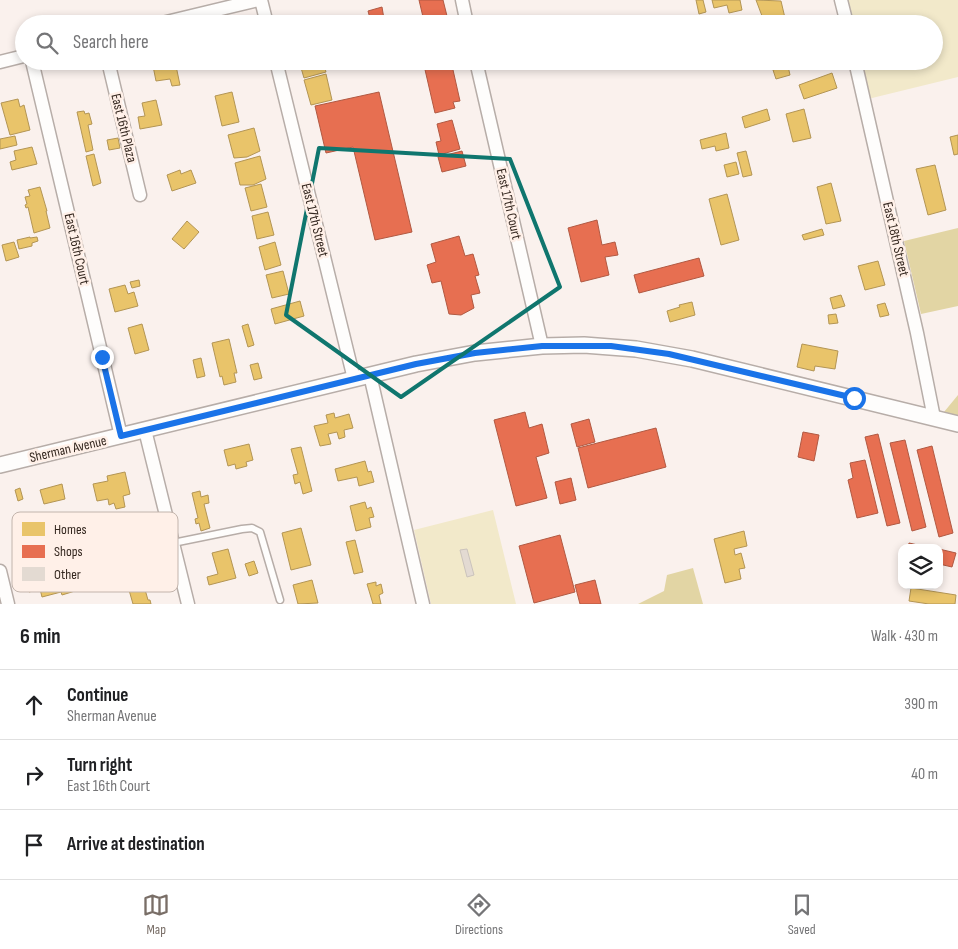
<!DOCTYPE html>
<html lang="en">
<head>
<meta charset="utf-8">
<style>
	body { margin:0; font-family:"Sofia Sans Condensed",sans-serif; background:#f2f2f2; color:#202124 }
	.controls { position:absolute; right:15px; bottom:15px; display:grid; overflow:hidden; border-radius:10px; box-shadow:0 2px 8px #0003 }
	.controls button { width:45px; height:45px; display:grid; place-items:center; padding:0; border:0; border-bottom:1px solid #e0e0e0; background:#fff; color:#202124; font:25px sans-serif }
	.stop { position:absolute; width:15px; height:15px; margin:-11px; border:4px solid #1a73e8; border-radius:50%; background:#fff }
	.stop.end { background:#1a73e8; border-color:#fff; box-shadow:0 1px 5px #0008 }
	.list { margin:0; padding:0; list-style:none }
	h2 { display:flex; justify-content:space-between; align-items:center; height:65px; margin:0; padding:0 20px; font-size:21px }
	h2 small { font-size:16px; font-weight:400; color:#757577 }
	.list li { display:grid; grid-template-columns:32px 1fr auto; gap:15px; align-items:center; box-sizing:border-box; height:70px; padding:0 20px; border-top:1px solid #e0e0e0 }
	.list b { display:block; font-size:19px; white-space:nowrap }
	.list p { margin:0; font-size:16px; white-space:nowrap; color:#757577 }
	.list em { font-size:16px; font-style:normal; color:#757577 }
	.icon { flex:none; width:28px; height:28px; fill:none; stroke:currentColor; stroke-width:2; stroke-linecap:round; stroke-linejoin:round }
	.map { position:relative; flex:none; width:958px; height:604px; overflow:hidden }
	.search { position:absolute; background:#fff; box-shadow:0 2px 8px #0003; left:15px; right:15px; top:15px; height:55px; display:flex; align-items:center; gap:12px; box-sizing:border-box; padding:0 18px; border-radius:28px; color:#757577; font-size:19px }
	.sheet { height:275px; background:#fff }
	nav { display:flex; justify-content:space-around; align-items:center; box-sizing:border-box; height:70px; border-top:1px solid #e0e0e0; background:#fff; font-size:14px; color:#757577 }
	nav a { display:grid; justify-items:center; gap:2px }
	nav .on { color:#796e67 }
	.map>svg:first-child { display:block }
	.green { fill:#f2e9ca }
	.forest { fill:#e2d5a4 }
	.homes { fill:#e9c46a; stroke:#b39554 }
	.shops { fill:#e76f51; stroke:#b15942 }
	.building { fill:#e3dad2; stroke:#cbc3bc }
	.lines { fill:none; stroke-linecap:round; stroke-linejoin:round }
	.service-casing { stroke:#b7ada8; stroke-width:9 }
	.minor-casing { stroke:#b7ada8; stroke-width:15 }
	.tertiary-casing { stroke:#b7ada8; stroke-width:18 }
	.service { stroke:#fefdfc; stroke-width:6 }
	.minor { stroke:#fefdfc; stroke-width:12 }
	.tertiary { stroke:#fefdfc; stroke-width:15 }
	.route { stroke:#1a73e8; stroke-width:6 }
	.marked { fill:none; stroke:#0f766e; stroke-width:4; stroke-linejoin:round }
	.labels { text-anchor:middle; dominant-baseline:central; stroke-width:5; stroke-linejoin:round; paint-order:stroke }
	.street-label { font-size:14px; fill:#34271f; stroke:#fff0e8 }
	.key { fill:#fff0e8; stroke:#c2b4ac; stroke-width:1 }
	.key-label { font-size:14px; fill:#34271f }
</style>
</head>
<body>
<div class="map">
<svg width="958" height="604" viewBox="0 0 958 604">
	<rect width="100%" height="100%" fill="#faf1ed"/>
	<path class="green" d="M846,0H958V77L868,99L859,61H934V24H851Z
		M493,510L516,604H431L414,530Z"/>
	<path class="forest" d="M958,228V306L921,314L904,241Z
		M958,395V417L944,413V412Z
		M693,568L703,604H638L664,591L667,575Z"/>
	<path class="homes" d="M696,0H703L706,12L699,14Z
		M712,0H740L742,10L729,13L727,5L714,8Z
		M756,0L781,1L785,18L781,19L783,24H765Z
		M313,18L314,24H292Z
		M152,61H175L180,85L172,86L170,79L156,81Z
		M299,61H323L326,72L304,78Z
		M788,66L790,75L776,79L773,70Z
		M832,73L837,88L804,99L799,85Z
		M326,74L332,100L311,105L304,80Z
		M232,92L239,122L222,126L215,96Z
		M18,99L20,107L24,105L30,130L10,135L1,103Z
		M156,100L162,125L140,129L138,117L145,116L142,103Z
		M767,109L770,120L745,128L742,117Z
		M804,109L811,138L793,142L786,114Z
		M84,111L85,114L89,113L92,124L88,125L93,150L86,152L77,112Z
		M254,128L260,151L247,157L234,158L228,135Z
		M726,133L729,148L716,151L715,146L702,149L700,140Z
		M958,135V154L954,155L950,137Z
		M15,136L17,145L0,149V139Z
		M118,138L120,148L109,150L107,140Z
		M32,147L37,164L12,170L10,162L16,160L14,151Z
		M746,151L752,175L743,177L737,153Z
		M94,154L101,183L93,186L86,156Z
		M260,156L266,179L253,185H240L235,163Z
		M736,162L739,174L727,177L724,165Z
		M935,165L946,210L928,215L916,169Z
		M180,170L181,174L191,170L196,183L172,191L167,175Z
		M831,183L841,221L826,224L817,187Z
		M261,184L267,207L251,211L245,188Z
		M40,187L47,211H46L50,228L34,233L28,207L26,208L25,205L27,204L25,197L30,196L28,190Z
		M727,194L739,240L721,245L709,199Z
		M268,212L274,235L257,239L252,216Z
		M187,221L199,232L184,249L172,239Z
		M822,229L824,235L804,240L802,235Z
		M30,237V238L37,237L38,241L32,243V246L19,249L17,240Z
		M14,242L19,257L6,261L2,245Z
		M275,242L281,265L265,270L259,247Z
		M878,261L885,285L865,290L858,266Z
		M283,271L289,294L272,298L266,275Z
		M139,280L140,286L132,288L130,282Z
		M125,285L128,294L134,292L138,306L115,312L109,289Z
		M841,295L845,306L833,309L830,298Z
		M300,301L304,316L275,324L271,309Z
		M692,302L695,315L670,322L667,311L680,307L679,305Z
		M885,303L889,315L880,317L877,305Z
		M836,314L838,323L829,324L828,315Z
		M142,324L149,350L135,354L128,328Z
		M248,324L254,345L248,347L242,326Z
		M229,339L237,373H234L236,382L224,385L222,376L220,377L212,343Z
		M802,344L838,351L835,369L815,366L814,371L797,367Z
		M201,358L205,376L197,378L193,360Z
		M258,363L262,378L254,380L250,365Z
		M334,413L335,418L349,414L353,428L344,430L345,437L339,439L337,432L328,434L331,444L320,446L314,426L328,423L326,415Z
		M249,444L253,460L246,462L247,466L236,469L235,464L228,466L224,450Z
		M301,447L312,491L303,494L300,482L295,484L293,475L298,474L291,449Z
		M365,461L368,472L371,471L374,482L359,486L357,477L338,481L335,469Z
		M125,472L130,494L123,496L125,507L116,509L114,503L109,505L108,499L97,501L93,484L108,481L107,476Z
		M62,484L65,499L44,504L40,490Z
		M20,488L23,499L18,501L15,490Z
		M200,491L201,497L208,495L209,503L204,504L210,528L201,531L199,523L196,524L195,519L198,518L192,493Z
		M365,502L367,509L371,507L374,517L369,518L371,527L356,531L350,506Z
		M301,528L311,565L291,570L282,533Z
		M744,531L747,546L734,549L735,555L741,553L745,568L739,569L741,579L725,583L714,539Z
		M355,540L363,572L354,574L346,542Z
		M228,549L236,578L209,585L207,577L218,574L212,553Z
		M53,552L56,565L64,563L67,574L70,573L75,591L62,595L61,592L42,597L40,589L29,592L26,582L29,581L27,572L35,570L32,557Z
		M254,561L258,573L249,576L245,564Z
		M312,580L318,603L298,604L293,585Z
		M376,582V586L381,584L383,593L379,595L381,604H373L367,584Z
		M144,586L148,600H150L151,604H133L129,590Z
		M911,588L956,595L955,604H929L909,601Z"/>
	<path class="shops" d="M419,0H443L449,24H420L419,18L423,17Z
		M382,7L384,19L371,22L368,11Z
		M423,61H451L460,101L453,102L455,108L435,113Z
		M379,92L412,232L375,240L353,147L326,153L315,106Z
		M452,120L460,149L439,155L436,142L441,141L437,124Z
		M462,151L466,166L442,172L438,157Z
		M597,220L602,245L615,242L618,255L605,257L609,275L581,282L568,228Z
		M459,236L465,256L473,254L479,275L475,276L480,293L471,295L474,308L461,315L449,314L441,281L432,283L427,265L436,262L431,244Z
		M699,258L704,276L639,293L634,275Z
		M525,412L529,428L542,424L549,453L536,457L547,498L516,506L494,420Z
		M589,419L595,442L577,447L571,424Z
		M656,428L666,467L588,488L578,448Z
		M803,432L819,435L814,461L798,457Z
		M878,434L900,523L887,526L865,437Z
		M905,440L926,527L912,531L890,443Z
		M932,446L953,533L939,537L917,450Z
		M865,460L878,513L857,518L848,480L853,478L850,463Z
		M571,478L576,500L560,504L555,482Z
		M560,535L575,592L534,603L519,546Z
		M909,543L931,548H908Z
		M939,549L956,553L952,567L939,564Z
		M595,580L601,604H580L575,585Z"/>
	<path class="building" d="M467,549L474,575L467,577L460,550Z"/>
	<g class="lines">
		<g class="service-casing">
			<path id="service" d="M173,543L242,529L252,528L260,532L280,600"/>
		</g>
		<g class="minor-casing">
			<path id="minor" d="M261,0L267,24
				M462,0L467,24
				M841,0L847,24
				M158,24L258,0
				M32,61L121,436
				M108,61L140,195
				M276,61L354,379
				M476,61L542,346
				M855,61L917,333L934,418
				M0,62L24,56
				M370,375L423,604
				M145,430L188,604
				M0,571L8,604"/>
		</g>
		<g class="tertiary-casing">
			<path id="tertiary" d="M0,465L416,364L475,353L542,346L584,345L636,349L692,359L958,424"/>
		</g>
		<use href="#service" class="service"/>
		<use href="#minor" class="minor"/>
		<use href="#tertiary" class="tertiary"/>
	</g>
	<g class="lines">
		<path class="route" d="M102,357L121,436L416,364L475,353L542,346H611L669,354L854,398"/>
	</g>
	<path class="marked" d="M319,148L510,159L560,287L401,397L286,315Z"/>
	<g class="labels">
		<g class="street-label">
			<text transform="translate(124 128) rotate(76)">East 16th Plaza</text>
			<text transform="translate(509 204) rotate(77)">East 17th Court</text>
			<text transform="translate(315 220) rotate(76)">East 17th Street</text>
			<text transform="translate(896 239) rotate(77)">East 18th Street</text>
			<text transform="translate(77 249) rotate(77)">East 16th Court</text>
			<text transform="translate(68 449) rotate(-13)">Sherman Avenue</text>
		</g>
	</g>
	<rect x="12" y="512" width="166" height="80" rx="8" class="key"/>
	<rect x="22" y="522" width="23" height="14" fill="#e9c46a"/>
	<rect x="22" y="545" width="23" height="13" fill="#e76f51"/>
	<rect x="22" y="567" width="23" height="14" fill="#e3dad2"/>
	<g class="key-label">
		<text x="54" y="534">Homes</text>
		<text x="54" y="556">Shops</text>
		<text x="54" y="579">Other</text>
	</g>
</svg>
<div class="controls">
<button><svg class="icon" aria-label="layers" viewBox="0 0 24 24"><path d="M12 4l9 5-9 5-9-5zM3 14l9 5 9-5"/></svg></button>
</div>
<div class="stop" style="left:854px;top:398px"></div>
<div class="stop end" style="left:102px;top:357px"></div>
<div class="search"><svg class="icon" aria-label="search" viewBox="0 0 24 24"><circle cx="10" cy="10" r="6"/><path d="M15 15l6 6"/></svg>Search here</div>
</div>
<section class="sheet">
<h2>6 min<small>Walk · 430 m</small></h2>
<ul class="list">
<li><svg class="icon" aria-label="ahead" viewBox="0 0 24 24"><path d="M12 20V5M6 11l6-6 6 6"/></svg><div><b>Continue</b><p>Sherman Avenue</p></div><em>390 m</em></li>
<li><svg class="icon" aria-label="right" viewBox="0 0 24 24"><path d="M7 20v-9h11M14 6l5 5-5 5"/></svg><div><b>Turn right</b><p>East 16th Court</p></div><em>40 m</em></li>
<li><svg class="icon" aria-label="arrive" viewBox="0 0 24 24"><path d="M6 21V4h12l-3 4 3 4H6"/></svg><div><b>Arrive at destination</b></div></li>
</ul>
</section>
<nav>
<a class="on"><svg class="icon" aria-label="map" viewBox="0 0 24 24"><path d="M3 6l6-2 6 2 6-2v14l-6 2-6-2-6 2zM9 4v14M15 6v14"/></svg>Map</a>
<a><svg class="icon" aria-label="directions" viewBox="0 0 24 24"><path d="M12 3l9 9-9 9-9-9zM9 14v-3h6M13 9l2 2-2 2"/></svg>Directions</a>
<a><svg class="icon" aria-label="saved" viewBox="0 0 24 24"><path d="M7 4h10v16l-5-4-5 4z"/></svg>Saved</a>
</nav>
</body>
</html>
